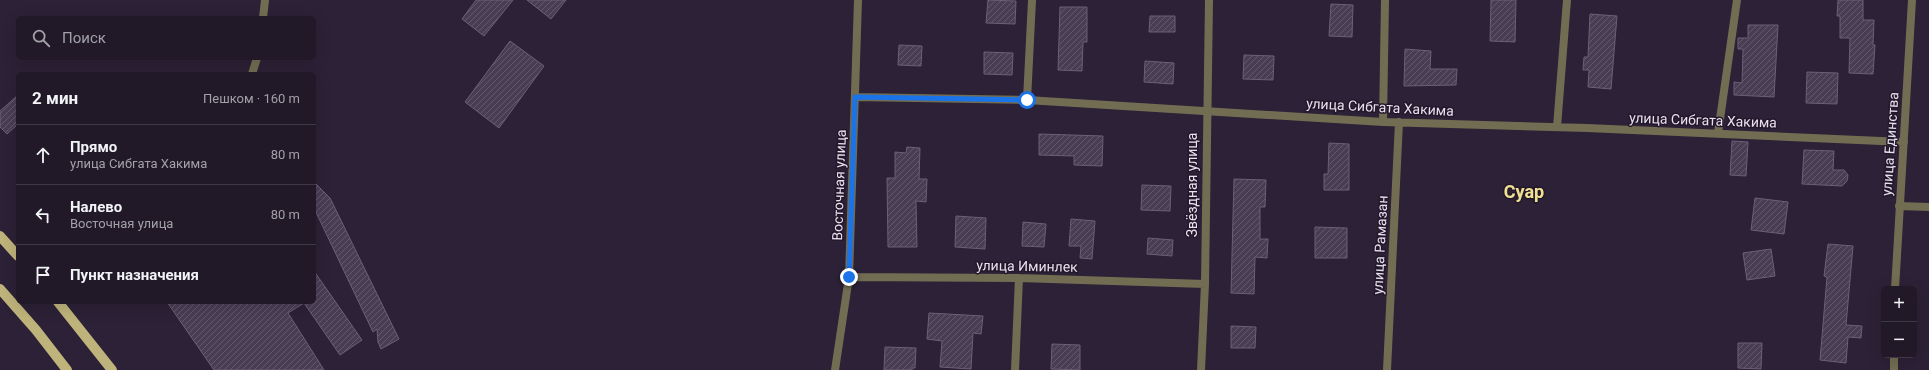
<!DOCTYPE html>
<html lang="ru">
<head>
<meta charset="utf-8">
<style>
	body { margin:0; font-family:Roboto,sans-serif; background:#2d2634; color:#f1f3f6 }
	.controls { position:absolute; right:12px; bottom:12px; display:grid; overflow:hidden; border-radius:6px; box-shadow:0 4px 16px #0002 }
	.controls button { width:36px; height:36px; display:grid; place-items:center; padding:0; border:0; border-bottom:1px solid #3e3845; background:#211928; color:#f1f3f6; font:20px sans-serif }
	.stop { position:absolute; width:12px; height:12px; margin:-9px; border:3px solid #1a73e8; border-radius:50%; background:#fff }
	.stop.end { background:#1a73e8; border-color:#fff; box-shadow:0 1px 4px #0008 }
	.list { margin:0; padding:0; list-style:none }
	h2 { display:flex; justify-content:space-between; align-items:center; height:52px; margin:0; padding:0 16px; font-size:17px }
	h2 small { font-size:13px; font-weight:400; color:#a2a0a8 }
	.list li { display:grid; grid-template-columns:26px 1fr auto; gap:12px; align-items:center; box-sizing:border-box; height:60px; padding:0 16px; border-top:1px solid #3e3845 }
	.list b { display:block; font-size:15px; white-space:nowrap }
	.list p { margin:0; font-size:13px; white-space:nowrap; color:#a2a0a8 }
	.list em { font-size:13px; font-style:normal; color:#a2a0a8 }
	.icon { flex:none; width:22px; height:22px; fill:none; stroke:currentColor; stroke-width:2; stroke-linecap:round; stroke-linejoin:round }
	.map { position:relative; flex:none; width:1929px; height:370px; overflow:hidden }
	.search { position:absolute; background:#211928; box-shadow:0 4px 16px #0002; left:16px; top:16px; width:300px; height:44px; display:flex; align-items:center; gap:10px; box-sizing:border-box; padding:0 14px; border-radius:6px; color:#a2a0a8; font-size:15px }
	.panel { position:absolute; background:#211928; box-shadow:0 4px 16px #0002; left:16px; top:72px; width:300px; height:232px; border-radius:6px }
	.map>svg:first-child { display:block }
	.building { fill:url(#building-hatch); stroke:#6c5f77 }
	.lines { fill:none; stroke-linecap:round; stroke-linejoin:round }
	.street { stroke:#726d52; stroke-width:8 }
	.primary { stroke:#beb37a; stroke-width:10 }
	.route { stroke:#1a73e8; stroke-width:5 }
	.labels { text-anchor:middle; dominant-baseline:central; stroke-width:3; stroke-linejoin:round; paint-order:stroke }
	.street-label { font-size:14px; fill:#e8e1ef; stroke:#23182b }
	.district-label { font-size:18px; font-weight:bold; fill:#f0e192; stroke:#23182b }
</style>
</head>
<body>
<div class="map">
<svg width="1929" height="370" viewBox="0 0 1929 370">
	<defs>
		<pattern id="building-hatch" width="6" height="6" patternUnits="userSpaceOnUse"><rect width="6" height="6" fill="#493d54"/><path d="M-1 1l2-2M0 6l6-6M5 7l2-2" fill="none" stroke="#63596d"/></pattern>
	</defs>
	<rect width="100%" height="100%" fill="#2c2136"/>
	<path class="building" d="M476,0H513L484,36L462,19Z
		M527,0H566L551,19Z
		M988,0L1016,1L1015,24L986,23Z
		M1491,0H1516L1515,42L1490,41Z
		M1838,0H1863V20H1874L1873,45H1875L1873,74L1849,73L1850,38H1840V16H1837Z
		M1331,4L1353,5L1352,37L1329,36Z
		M1060,7H1087V42H1083L1082,71L1058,70Z
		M1590,14L1617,16L1611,89L1588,87L1589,70H1583L1584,57H1588Z
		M1150,16H1175V32H1149Z
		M1748,25H1778L1774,97L1734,95V82L1742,83L1743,49H1738V38H1748Z
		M510,41L544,66L499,128L465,102Z
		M899,45L922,46L921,66L898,65Z
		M1405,49L1431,51L1430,69H1457L1456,85L1404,86Z
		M984,52L1013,53L1012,75L984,74Z
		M1244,55L1274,56L1273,80L1243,79Z
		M1145,61L1174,63L1173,84L1144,82Z
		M1807,72L1838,73L1837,104L1806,103Z
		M18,95V124L7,134L0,127V111Z
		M1039,134L1103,136L1102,166L1074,165V156L1039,155Z
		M1732,141L1748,142L1746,176L1730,175Z
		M1329,143L1349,144V190H1324V174H1328Z
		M907,147L920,148L919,179H927L926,202L916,201L917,247H888L887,178H895V152L906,153Z
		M1804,150L1834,151L1833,170H1844L1848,175L1847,181L1842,186L1802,184Z
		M1234,179L1266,180L1265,207H1260V239H1268L1267,258L1255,257L1254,294L1231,293Z
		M314,182L330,198L399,339L381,349L378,342L377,329L373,332L314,208Z
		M1142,185L1171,186L1170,211L1141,210Z
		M1755,198L1788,202L1784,234L1751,230Z
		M956,216L986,218L985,249L955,247Z
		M1071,219L1095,221L1092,259L1080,258L1081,246H1069Z
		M1023,222L1046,224L1044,247L1022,246Z
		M1315,227L1347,228V258H1315Z
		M1148,238L1173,240L1172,256L1147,254Z
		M1828,244L1853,246L1846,325L1862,326L1861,338L1848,337L1846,363L1820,360L1827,277L1824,276Z
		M1771,249L1775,276L1747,280L1743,253Z
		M314,271L362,340L340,355L304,303L288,313L324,370H214L167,302H314Z
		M929,313L983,316L981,334L973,333L971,369L940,367L942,341L927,339Z
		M1231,326L1256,327L1255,348H1231Z
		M1738,343H1762L1761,369L1738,368Z
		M1052,344L1080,345V370L1051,369Z
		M885,347L916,348L915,368H912V370H884Z"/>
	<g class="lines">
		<path class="street" d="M263,18L265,0
			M252,74L257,58
			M855,97L1027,100L1383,122L1587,128L1904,142
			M1027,100L1032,0
			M1383,122L1385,0
			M1557,127L1567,0
			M1718,133L1737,0
			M1899,206L1929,207
			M849,277L1019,278L1205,284
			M1895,289L1912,0
			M1894,355V370
			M835,370L849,277L858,0
			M1015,370L1019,278
			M1201,370L1205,284L1209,0
			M1387,370L1399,122"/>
		<path class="primary" d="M0,236L18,256
			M0,289L36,330L67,370
			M58,302L112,370"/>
	</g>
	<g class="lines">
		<path class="route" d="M849,277L855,97L1027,100"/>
	</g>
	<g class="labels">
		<g class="street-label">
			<text transform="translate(1380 107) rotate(3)">улица Сибгата Хакима</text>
			<text transform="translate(1703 120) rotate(2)">улица Сибгата Хакима</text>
			<text transform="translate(1890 144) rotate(-86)">улица Единства</text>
			<text transform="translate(839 185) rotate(-88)">Восточная улица</text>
			<text transform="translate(1192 185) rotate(-90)">Звёздная улица</text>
			<text transform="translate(1380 245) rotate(-87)">улица Рамазан</text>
			<text transform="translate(1027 266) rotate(1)">улица Иминлек</text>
		</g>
		<g class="district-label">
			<text x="1524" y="191">Суар</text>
		</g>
	</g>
</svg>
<div class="controls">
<button>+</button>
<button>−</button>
</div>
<div class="stop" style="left:1027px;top:100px"></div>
<div class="stop end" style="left:849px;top:277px"></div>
<div class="search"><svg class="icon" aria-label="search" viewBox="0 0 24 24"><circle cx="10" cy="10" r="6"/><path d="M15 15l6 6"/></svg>Поиск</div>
<section class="panel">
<h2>2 мин<small>Пешком · 160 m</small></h2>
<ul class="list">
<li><svg class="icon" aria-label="ahead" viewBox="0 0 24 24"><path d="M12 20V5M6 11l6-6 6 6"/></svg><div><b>Прямо</b><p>улица Сибгата Хакима</p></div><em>80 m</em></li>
<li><svg class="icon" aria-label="left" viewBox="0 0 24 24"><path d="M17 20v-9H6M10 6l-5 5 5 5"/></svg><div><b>Налево</b><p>Восточная улица</p></div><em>80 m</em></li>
<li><svg class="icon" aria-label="arrive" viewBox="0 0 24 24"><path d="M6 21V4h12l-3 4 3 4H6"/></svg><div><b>Пункт назначения</b></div></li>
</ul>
</section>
</div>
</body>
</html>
